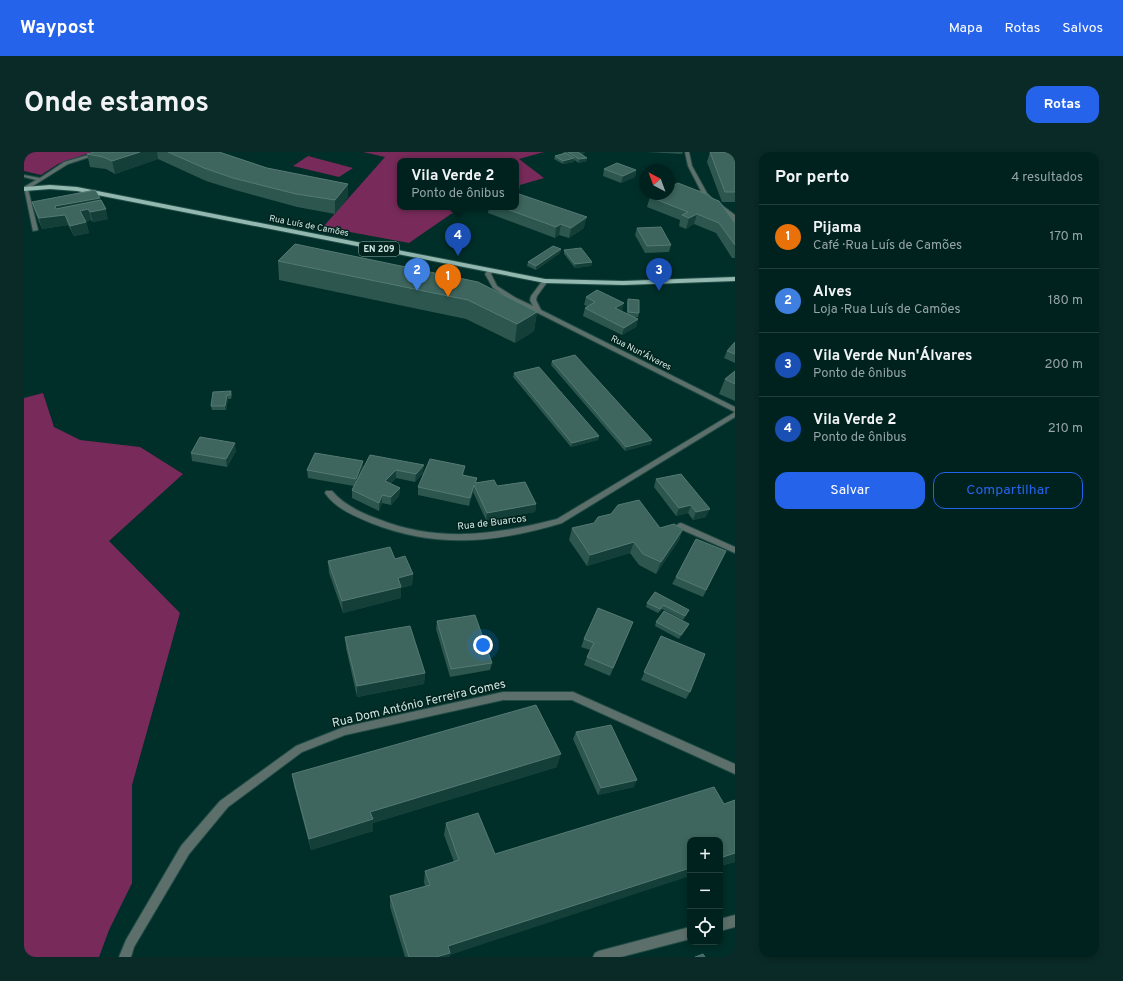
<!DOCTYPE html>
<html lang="pt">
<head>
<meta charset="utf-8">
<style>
	body { margin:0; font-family:Overpass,sans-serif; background:#0a2a27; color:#f1f3f6 }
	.controls { position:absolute; right:12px; bottom:12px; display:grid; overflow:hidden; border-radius:8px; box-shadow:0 2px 6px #0003 }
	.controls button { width:36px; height:36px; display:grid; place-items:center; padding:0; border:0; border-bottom:1px solid #223f3c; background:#00221e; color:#f1f3f6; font:20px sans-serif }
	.compass { position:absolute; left:615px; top:12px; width:36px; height:36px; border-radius:50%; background:#00221e; box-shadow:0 2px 6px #0003; rotate:319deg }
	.you { position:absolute; left:459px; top:493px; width:14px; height:14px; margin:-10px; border:3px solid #fff; border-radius:50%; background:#1a73e8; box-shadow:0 0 0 6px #1a73e833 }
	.badge { display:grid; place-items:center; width:26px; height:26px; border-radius:50%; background:#2563eb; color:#fff; font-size:13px; font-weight:700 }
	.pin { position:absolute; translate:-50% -33px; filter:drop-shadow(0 1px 2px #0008) }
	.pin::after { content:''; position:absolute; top:21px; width:14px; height:12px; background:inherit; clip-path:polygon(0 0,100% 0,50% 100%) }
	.popup { position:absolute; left:373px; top:6px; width:122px; height:52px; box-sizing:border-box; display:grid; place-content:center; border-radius:8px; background:#00221e; filter:drop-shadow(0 1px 3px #0005); font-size:13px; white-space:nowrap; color:#95a4a4 }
	.popup b { font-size:15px; color:#f1f3f6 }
	.popup::after { content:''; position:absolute; left:50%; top:100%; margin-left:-8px; border:8px solid transparent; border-top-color:#00221e }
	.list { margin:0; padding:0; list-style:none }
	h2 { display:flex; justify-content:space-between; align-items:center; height:52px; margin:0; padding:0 16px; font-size:17px }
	h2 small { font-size:13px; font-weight:400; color:#95a4a4 }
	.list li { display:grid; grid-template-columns:26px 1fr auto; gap:12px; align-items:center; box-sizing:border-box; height:64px; padding:0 16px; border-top:1px solid #223f3c }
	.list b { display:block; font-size:15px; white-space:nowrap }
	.list p { margin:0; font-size:13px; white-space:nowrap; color:#95a4a4 }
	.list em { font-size:13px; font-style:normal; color:#95a4a4 }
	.actions { display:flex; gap:8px; padding:12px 16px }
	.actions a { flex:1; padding:9px 0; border:1px solid #2563eb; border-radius:12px; text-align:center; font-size:14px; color:#2563eb }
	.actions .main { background:#2563eb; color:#fff }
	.icon { flex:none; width:22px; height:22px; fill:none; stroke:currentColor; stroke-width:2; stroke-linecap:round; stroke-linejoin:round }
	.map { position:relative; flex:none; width:711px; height:805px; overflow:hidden; border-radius:12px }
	header { display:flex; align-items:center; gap:24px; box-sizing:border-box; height:56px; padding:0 20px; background:#2563eb; color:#fff }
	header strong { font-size:19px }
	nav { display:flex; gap:22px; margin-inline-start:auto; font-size:14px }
	.intro { display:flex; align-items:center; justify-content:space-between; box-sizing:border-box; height:96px; padding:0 24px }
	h1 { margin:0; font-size:28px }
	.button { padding:10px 18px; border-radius:12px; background:#2563eb; color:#fff; font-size:14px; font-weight:700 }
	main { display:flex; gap:24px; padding:0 24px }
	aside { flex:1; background:#00221e; border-radius:12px; box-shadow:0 2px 6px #0003 }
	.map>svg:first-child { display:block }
	.green { fill:#782b5a }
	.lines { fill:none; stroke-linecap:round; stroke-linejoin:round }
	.minor-casing { stroke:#214c46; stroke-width:2 }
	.primary-casing { stroke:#214c46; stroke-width:2 }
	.minor { fill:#5d6f6b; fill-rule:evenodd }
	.primary { fill:#92b8b0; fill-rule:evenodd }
	.wall { fill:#2c564e }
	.shaded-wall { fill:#133f38 }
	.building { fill:#3e665e; stroke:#557a73 }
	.labels { text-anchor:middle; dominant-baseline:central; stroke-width:3; stroke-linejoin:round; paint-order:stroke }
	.far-street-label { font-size:9px; fill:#d1e8e3; stroke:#02231e }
	.shield { fill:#02231e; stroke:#93ada8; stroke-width:1 }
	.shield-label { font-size:9px; font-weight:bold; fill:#d1e8e3 }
	.street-label { font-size:10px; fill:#d1e8e3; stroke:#02231e }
	.near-street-label { font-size:12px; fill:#d1e8e3; stroke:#02231e }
</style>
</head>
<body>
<header>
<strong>Waypost</strong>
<nav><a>Mapa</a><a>Rotas</a><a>Salvos</a></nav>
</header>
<div class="intro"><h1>Onde estamos</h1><a class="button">Rotas</a></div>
<main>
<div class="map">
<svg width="711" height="805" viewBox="0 0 711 805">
	<rect width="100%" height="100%" fill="#002e28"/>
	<path class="green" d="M0,0H68L34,12L17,23L0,19Z
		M339,0H520L495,7L520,26L496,33L494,45H492V9H376V55H449L427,62L385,91L299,75L361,5Z
		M284,4L329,16L315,25L269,14Z
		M19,241L30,275L56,288L116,295L159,322L85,389L156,461L108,633V731L85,778L75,805H0V246Z"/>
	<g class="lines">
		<g class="minor-casing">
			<path id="minor" d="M74,0H81L44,12L4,37L14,78L9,79L0,35L12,28L0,25V23L16,26L40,10Z
				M661,0H665L668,14L684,43L711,63V71L708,69V66L680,45L664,14Z
				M464,118L469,119L467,122L473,134L492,146L509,154L506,148L507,144L519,128H523L524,129L513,144L512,148L517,158L711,255V265L538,371C471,391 413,397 347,371C330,364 311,356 301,341L302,339H308C320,353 337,361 354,367C414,391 471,383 533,367L711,260L488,148L469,136L461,122Z
				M657,371L711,395V401L654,376L653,374L654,372Z
				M479,540H549L711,612V622L548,548H479L321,583L278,600L204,655L165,702L110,795L107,805H95L102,788L157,694L196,649L272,594L320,575Z
				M711,763V775L696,779V767Z
				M666,775V787L597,805H569L571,801L575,799Z"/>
		</g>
		<g class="primary-casing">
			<path id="primary" d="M26,33L53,35L521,127L599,129L711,125V129L599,133L521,131L53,39L26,37L0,39V35Z"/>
		</g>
		<use href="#minor" class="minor"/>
		<use href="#primary" class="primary"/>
	</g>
	<path class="wall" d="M70,0H195L243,16L324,32V45L311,62L273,55L211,38L182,29L134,7L91,22L82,17L66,15L63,2Z
		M539,0H561V1L558,2L563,9L555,11L550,8V10L539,12L530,7L531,4L540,1Z
		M623,0H659L658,2Z
		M686,0L711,1V50H698L683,10Z
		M580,17L612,18L611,25L597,31L579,24Z
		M626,45L687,46L711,71V106H708L692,81L670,72L662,77L655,74L656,68L623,55Z
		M77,48L84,67L69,70L67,68L62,69L65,81L50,84L44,73L18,77L11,60L8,50Z
		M465,55H492L560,76L545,86L535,83L531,86L464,61Z
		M613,76L647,93L645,100L621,101L611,83Z
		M537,97L536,101L512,118L503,114L504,110Z
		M540,98L568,110L567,114L551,116L540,102Z
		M254,109L513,160L510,179L491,191L442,167L255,128Z
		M562,145L598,159H597L603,162V151L604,147L615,161L614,165H609L614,167L612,175L598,183L559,164L561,156L563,154L560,153Z
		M711,190V211L700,206L703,199Z
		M528,209L627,292L601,299L527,213Z
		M711,219V249L695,242L701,227Z
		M490,221L575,284L574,288L547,295L489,225Z
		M207,239L208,243L207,247H204L202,258H188L187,254Z
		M212,299L203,315L168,309L167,301Z
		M346,303L399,321L391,330L372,326L366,332L376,336L375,344L367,353L358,351L355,359L328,346V338L330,334L284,326L283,318L339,317L338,320Z
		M441,314L439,323L453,326L452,330L473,334L512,352L511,360L462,368L449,340L445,354L394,343V335Z
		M632,327L682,365L669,368L664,361L652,364L630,335Z
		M548,376H636L659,377L655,388L632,422L615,413L606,401L563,414L545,388Z
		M702,399L679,445L648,432L652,425Z
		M371,407L389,422L388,433L377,436V446L319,461L305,421L304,409Z
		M631,440L663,462L659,468L638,457L634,461L622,455L623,451Z
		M413,469L468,511L466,518L426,525L412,477Z
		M609,470L586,524L560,513L563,505L566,498L557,495L560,487Z
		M632,470L665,472L663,476L655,487L631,474Z
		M637,484L666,540L662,547L617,528Z
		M321,485L401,521L400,532L333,545L322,496Z
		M552,580L610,635L574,643L549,587Z
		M533,615L349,671V679L287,698L270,634L268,622Z
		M711,648V710L696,714V688L426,803L425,805H381L366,755V744L401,734L400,730L401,719L430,710L420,683L422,671L471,702L700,652Z"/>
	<path class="shaded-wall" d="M116,0H133L134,7L91,22L88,9Z
		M554,0H561V1L553,3Z
		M550,6V10L539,12V9Z
		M563,6V9L555,11V7Z
		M612,18L611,25L597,31L599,24Z
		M324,32V45L311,62V48Z
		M76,46L79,56L65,59L67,68L59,69L41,63L44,73L18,77L15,66L31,54Z
		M82,57L84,67L69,70L66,60Z
		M673,62L670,72L662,77L665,66Z
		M563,65L560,76L545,86L547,76Z
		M62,70L65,81L50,84L46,74Z
		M537,72L535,83L531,86L532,75Z
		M537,97L536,101L512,118V114Z
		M568,110L567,114L551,116V112Z
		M600,151L598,159L589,164L591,156Z
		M513,160L510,179L491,191L493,172Z
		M614,167L612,175L598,183L600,176Z
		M203,243L204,247L202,258L201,254Z
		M575,284L574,288L547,295L548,291Z
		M628,288L627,292L601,299L602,295Z
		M211,291L212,299L203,315L202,307Z
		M339,309V317L332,334V327Z
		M400,313L399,321L391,330L392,322Z
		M441,314L440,322L437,331L438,323Z
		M372,318V326L361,337V329Z
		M450,333L449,340L445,354L446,346Z
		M376,336L375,344L367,353V345Z
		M358,343V351L355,359V351Z
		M512,352L511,360L462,368L463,361Z
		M667,353L664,361L652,364L655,356Z
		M686,357L682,365L669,368L672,360Z
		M659,377L655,388L632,422L637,410Z
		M610,390L606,401L563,414L566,403Z
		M389,422L388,433L377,436V446L319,461L318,449L374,426Z
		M609,470L606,478L586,524L589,516Z
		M665,472L663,476L655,487L657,483Z
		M401,521L400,532L333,545V534Z
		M537,602L533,615L349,671V679L287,698L285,687L346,660Z
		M613,628L610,635L574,643L577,636Z
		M711,701V710L696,714V706Z
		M666,716V724L426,803L425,805H412L424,794Z"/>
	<path class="building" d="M70,0H116L88,9L79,5L63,2Z
		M144,0H195L243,16L324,32L311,48L272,42L209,26L180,16Z
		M544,0H554L563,6L555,7Z
		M686,0L711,1V40H701Z
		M542,1L550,6L539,9L531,4Z
		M593,11L612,18L599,24L580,17Z
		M654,31L685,43L687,46L695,49L711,71V93L695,71L673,62L665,66L658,63L664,60L626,45L631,42H645V35Z
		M71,38L76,46L31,54L32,57L77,48L82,57L66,60L64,57L56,59L62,70L46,74L41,63L15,66L8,50Z
		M492,41L563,65L547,76L537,72L532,75L477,55H492Z
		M637,75L647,93L623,94L613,76Z
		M271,92L454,130L513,160L493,172L444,148L254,109Z
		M529,94L537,97L512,114L504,110Z
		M557,96L568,110L551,112L540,98Z
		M573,138L600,151L591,156L614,167L600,176L561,156L571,150L562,145Z
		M604,147L615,148V161L604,160Z
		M711,190V202L703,199Z
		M551,203L628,288L602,295L528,209Z
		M515,215L575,284L548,291L490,221Z
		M711,219V232L701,227Z
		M207,239L206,243H203L201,254H187L189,240Z
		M176,285L211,291L202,307L167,301Z
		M291,301L339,309L332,327L283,318Z
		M346,303L400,313L392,322L372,318L361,329L376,336L367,345L358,343L355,351L328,338Z
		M406,307L441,314L438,323L453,326L451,331L470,328L473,334L501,330L512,352L463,361L450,333L446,346L394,335Z
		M657,322L686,357L672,360L667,353L655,356L632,327Z
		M615,348L636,376L650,372L659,377L637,410L619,402L610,390L566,403L548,376L570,371L574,365L587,362L594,353Z
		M672,387L702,399L682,438L652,425Z
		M366,395L371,407L381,404L389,422L374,426L377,435L318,449L304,409Z
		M631,440L665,458L661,464L639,453L636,457L623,451Z
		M574,456L609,470L589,516L563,505L570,491L560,487Z
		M640,459L665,472L657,483L632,470Z
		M451,463L468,511L427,517L413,469Z
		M386,474L401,521L333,534L321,485Z
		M637,484L681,502L666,540L620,520Z
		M512,553L537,602L346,660L349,667L285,687L268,622Z
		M587,573L613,628L577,636L552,580Z
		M690,635L700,652L711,648V701L696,706V688H666V716L424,794L426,801L412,805H385L366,744L406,733L401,719L435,708L422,671L454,661L471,702Z
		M679,802L681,805H671Z"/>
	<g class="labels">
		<g class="far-street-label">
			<text transform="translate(285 74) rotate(11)">Rua Luís de Camões</text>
			<text transform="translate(617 201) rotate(27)">Rua Nun'Álvares</text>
		</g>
		<rect class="shield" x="335" y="90" width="40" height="14" rx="3"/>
		<g class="shield-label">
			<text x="355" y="97">EN 209</text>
		</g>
		<g class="street-label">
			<text transform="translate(468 371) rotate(-7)">Rua de Buarcos</text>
		</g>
		<g class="near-street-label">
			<text transform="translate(395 552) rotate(-13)">Rua Dom António Ferreira Gomes</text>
		</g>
	</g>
</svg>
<div class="controls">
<button>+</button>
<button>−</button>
<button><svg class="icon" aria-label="locate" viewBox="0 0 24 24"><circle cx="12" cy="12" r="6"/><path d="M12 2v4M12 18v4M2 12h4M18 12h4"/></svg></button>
</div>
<svg class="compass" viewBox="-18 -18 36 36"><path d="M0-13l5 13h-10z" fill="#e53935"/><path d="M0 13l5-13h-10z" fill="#95a4a4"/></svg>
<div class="you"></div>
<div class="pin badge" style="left:424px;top:145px;background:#e8710a">1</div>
<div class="pin badge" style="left:393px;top:139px;background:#3f7fe0">2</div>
<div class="pin badge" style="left:635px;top:139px;background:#1a4fb4">3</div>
<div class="pin badge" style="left:434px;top:104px;background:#1a4fb4">4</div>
<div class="popup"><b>Vila Verde 2</b>Ponto de ônibus</div>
</div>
<aside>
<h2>Por perto<small>4 resultados</small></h2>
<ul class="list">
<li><span class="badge" style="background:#e8710a">1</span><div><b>Pijama</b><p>Café · Rua Luís de Camões</p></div><em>170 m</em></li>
<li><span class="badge" style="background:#3f7fe0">2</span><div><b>Alves</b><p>Loja · Rua Luís de Camões</p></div><em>180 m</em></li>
<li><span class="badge" style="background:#1a4fb4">3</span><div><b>Vila Verde Nun'Álvares</b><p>Ponto de ônibus</p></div><em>200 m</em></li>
<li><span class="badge" style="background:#1a4fb4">4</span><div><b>Vila Verde 2</b><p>Ponto de ônibus</p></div><em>210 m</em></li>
</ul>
<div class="actions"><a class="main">Salvar</a><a>Compartilhar</a></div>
</aside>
</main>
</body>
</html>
